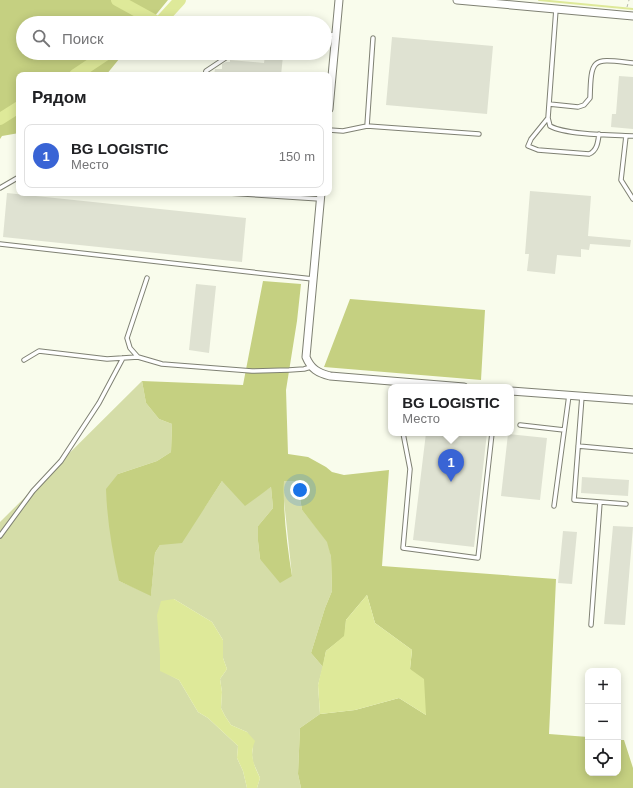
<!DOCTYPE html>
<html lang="ru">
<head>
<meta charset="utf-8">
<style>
	body { margin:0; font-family:Helvetica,sans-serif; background:#f2f2f2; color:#202124 }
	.controls { position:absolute; right:12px; bottom:12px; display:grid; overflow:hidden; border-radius:8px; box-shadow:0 2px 10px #0003 }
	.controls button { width:36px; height:36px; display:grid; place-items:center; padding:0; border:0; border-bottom:1px solid #e0e0e0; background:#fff; color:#202124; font:20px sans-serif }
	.you { position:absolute; left:300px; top:490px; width:14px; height:14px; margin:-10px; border:3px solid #fff; border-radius:50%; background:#1a73e8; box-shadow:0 0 0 6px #1a73e833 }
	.badge { display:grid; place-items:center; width:26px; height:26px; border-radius:50%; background:#3964d5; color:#fff; font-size:13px; font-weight:700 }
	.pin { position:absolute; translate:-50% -33px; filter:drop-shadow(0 1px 2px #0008) }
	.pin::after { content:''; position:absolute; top:21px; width:14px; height:12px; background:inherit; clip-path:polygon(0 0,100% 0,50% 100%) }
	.popup { position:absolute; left:388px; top:384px; width:126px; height:52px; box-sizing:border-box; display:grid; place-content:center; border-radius:8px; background:#fff; filter:drop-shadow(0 1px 3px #0005); font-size:13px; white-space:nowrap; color:#757577 }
	.popup b { font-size:15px; color:#202124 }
	.popup::after { content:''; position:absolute; left:50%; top:100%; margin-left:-8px; border:8px solid transparent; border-top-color:#fff }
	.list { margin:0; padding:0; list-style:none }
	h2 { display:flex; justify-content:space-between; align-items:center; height:52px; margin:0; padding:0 16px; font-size:17px }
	h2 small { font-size:13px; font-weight:400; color:#757577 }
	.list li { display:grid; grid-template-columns:26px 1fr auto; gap:12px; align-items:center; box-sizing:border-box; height:64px; margin:0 8px 8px; padding:0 8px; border:1px solid #e0e0e0; border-radius:8px }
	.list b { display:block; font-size:15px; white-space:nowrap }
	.list p { margin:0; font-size:13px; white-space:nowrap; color:#757577 }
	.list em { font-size:13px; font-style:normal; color:#757577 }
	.icon { flex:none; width:22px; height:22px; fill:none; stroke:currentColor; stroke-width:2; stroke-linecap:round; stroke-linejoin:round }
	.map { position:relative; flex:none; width:633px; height:788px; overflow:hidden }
	.search { position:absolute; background:#fff; box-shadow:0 2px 10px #0003; left:16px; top:16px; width:316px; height:44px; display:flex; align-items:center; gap:10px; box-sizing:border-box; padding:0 14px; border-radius:22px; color:#757577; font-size:15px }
	.panel { position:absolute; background:#fff; box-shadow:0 2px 10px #0003; left:16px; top:72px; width:316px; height:124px; border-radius:8px }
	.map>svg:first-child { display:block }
	.green { fill:#d5dda8 }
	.forest { fill:#c5d081 }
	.water { fill:#dee999 }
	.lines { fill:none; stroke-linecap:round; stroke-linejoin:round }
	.stream { stroke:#dee999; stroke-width:2 }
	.river { stroke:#dee999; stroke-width:12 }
	.building { fill:#dfe2d2 }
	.service-casing { stroke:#7f8173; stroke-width:5.5 }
	.minor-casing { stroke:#7f8173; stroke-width:9 }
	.path { stroke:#b5b8ab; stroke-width:1; stroke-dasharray:3 3; stroke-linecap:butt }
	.service { stroke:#fff; stroke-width:3.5 }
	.minor { stroke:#fff; stroke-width:7 }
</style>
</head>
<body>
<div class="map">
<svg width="633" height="788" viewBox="0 0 633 788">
	<rect width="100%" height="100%" fill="#f9fcec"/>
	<path class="green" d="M142,381L146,403L159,419L172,424L171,452L157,461L118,474L119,581L151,595L155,553L160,545L205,507L222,481L260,494L271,487L273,508L258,526V541L260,559L292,576L284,501V481H297L302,510L328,542L331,557L332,591L325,608L311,653L323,667L318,685L320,714L300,728L298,774L301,788H257L260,778L253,762L252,755L253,746L247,732L231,725L225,716L221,708L222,692L220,679L227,669L223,658V640L212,622L174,599L160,655V670L179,680L198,712L208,718L238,746L237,758L243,771L247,788H0V522Z"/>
	<path class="forest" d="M0,0H168L149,23H23V53H124L106,75H19V133L2,136L0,139Z
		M263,281L301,284L297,321L286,390L288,454L308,457L326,467L332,472L344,475L389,470L382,566L556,579L549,734L588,737V773H618V740H624L633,768V788H301L298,774L300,728L320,714L355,710L399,698L426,715L410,669L412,650L375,623L367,595L346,620L345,636L326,651L323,667L311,653L325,608L332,591L331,557L327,542L302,510L297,481H284C283,513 287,545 292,576L280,583L260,559L258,541V526L273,508L271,487L245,506L222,481L182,543L160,545L155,553L151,596L119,581C112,550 107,520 106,489L118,474L157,461L171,452L172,424L159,419L146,403L142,381L243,385Z
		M350,299L485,310L481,380L324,367Z"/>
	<path class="water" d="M367,595L375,623L412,650L410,669L424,679L426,715L399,698L355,710L320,714L318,685L326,651L344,636L346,620Z
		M174,599L212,622L223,640V658L227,669L220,679L222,692L221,708L225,716L231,725L247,732L255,741C249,755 254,765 260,778L257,788H247L243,771L237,758L238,746L208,718L198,712L179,680L160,671V655L157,615L161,601Z"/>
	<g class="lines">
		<path class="stream" d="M539,0L633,9"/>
		<path class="river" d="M117,0L159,23L180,0
			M75,75L108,53
			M0,119L19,107"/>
	</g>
	<path class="building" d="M392,37L493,46L487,114L386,105Z
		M265,55L283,56L281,75H214L215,69H222V64L226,62H230V60L264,63Z
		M619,76L633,77V129L611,127L612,114H616Z
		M530,191L591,196L588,236L631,240L630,247L590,244L589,250L581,249V257L557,255L555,274L527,271L529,254H525Z
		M7,193L246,218L242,262L3,237Z
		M196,284L216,286L209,353L189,350Z
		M426,433H487L474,547L413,540Z
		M508,434L547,438L540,500L501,496Z
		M582,477L629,480L628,496L581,493Z
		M613,526L633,527L625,625L604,624Z
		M563,531L577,532L572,584L558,583Z"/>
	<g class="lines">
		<g class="service-casing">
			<path id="service" d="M556,9L548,118L550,126C566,135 613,135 633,136
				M325,34L335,35
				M205,75L206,71L233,53
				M549,104L578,107L584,105L590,98C591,56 593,59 633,63
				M548,118L531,139L528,146L538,150L589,154C597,151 598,142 599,134
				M367,126L373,38
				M329,130L343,131L367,126L479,134
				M626,136L621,180L633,199
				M0,188L19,177
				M228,193L320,199
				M0,244L313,279
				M147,278L127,338L130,348L138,357L162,364L252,371L289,370L304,369L311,367
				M24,360L39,351L107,359L138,357
				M582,396L574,500L626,504
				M520,425L564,430
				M403,433L410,469L403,548L478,558L492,433
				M578,446L633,451
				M554,506L569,395
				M0,536L33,491L61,461L99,403L123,358
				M591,625L600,502"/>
		</g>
		<g class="minor-casing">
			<path id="minor" d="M457,0L633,16
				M329,109L339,0
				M321,193L306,357C311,369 318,373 330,376L464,387
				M511,391L633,400"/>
		</g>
		<path class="path" d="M627,7L629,0"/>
		<use href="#service" class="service"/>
		<use href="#minor" class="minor"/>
	</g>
</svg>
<div class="controls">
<button>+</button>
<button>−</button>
<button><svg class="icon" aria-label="locate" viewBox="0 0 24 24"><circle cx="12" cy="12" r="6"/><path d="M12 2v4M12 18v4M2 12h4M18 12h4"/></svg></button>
</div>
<div class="you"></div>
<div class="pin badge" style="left:451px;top:482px">1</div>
<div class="popup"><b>BG LOGISTIC</b>Место</div>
<div class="search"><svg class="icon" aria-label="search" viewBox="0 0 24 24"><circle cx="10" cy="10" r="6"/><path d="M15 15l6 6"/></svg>Поиск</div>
<section class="panel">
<h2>Рядом<small></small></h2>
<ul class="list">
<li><span class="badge">1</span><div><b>BG LOGISTIC</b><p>Место</p></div><em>150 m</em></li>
</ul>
</section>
</div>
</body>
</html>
